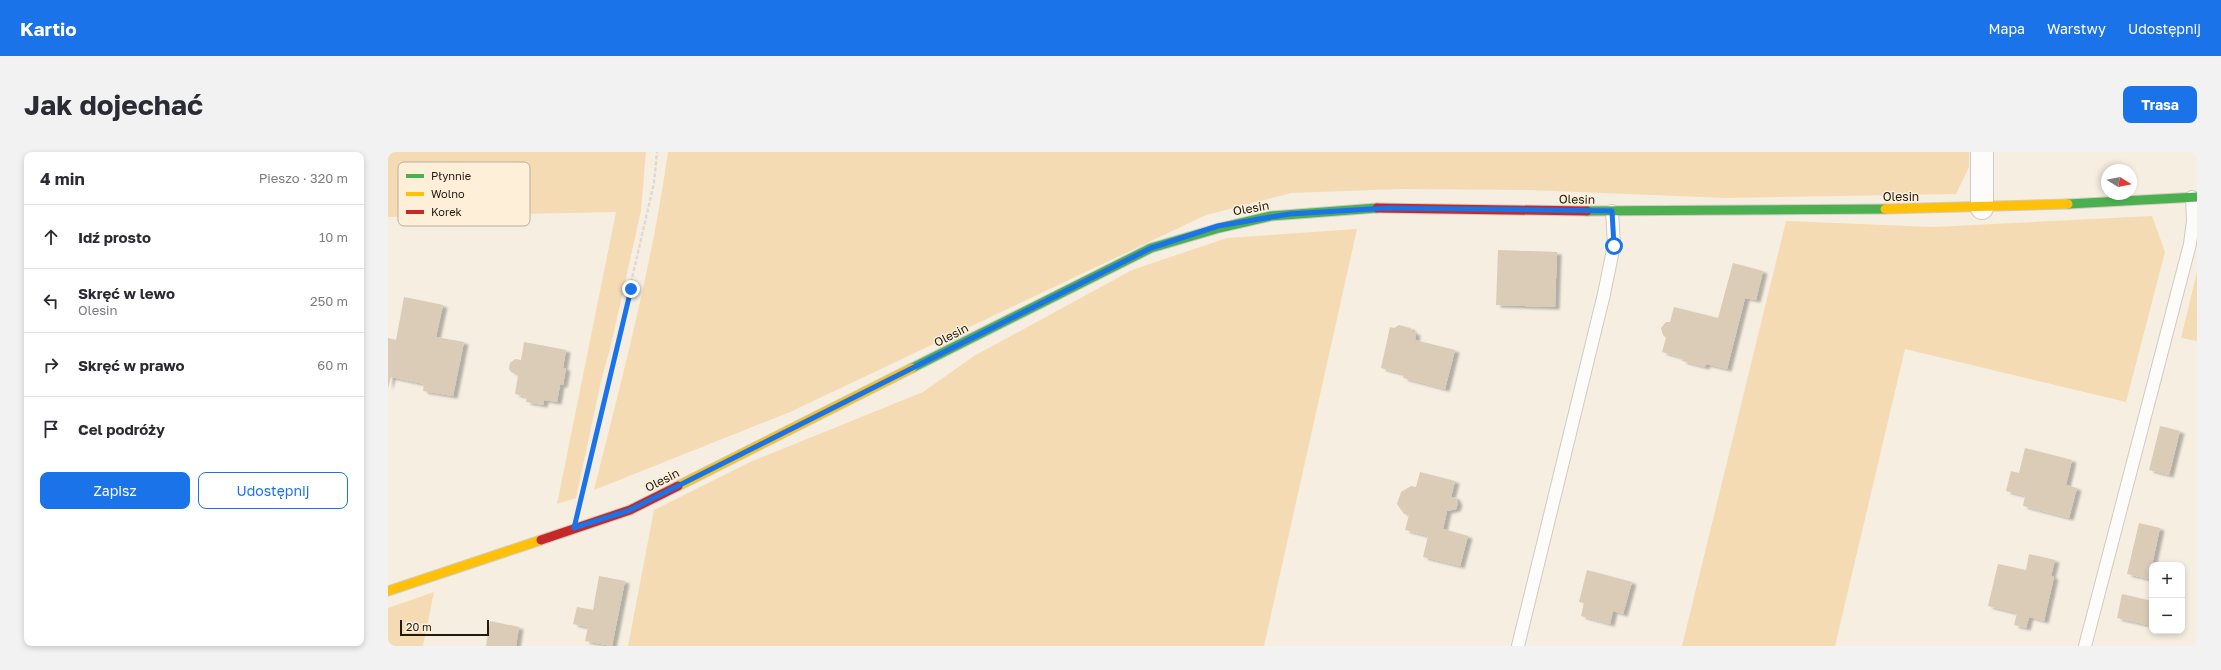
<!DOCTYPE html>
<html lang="pl">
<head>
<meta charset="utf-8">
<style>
	body { margin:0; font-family:"Golos Text",sans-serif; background:#f2f2f3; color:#2b2b33 }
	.controls { position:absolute; right:12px; bottom:12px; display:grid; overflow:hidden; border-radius:8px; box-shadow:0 2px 6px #0003 }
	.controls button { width:36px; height:36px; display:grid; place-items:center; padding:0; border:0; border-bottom:1px solid #e1e1e2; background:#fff; color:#2b2b33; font:20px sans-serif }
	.compass { position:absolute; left:1713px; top:12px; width:36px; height:36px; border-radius:50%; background:#fff; box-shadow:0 2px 6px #0003; rotate:100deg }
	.scale { position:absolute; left:12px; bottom:10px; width:89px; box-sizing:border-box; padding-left:4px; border:2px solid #201a10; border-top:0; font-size:11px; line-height:14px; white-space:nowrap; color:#201a10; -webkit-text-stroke:3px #feefd9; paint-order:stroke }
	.stop { position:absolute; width:12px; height:12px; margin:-9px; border:3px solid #1a73e8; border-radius:50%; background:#fff }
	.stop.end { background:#1a73e8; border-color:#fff; box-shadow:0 1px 4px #0008 }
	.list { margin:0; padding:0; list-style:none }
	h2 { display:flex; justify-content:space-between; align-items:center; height:52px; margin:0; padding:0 16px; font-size:17px }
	h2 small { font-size:13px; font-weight:400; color:#7c7c81 }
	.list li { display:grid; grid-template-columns:26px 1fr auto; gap:12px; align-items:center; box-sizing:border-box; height:64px; padding:0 16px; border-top:1px solid #e1e1e2 }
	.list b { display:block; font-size:15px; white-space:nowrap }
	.list p { margin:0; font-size:13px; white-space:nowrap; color:#7c7c81 }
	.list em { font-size:13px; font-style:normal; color:#7c7c81 }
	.actions { display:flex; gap:8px; padding:12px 16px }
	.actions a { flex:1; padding:9px 0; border:1px solid #1a73e8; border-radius:8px; text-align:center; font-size:14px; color:#1a73e8 }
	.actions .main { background:#1a73e8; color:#fff }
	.icon { flex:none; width:22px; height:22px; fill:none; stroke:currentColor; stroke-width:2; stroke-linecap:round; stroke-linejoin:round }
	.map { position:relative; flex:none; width:1809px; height:494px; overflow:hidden; border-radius:8px }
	header { display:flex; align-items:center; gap:24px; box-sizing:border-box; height:56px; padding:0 20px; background:#1a73e8; color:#fff }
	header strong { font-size:19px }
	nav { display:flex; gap:22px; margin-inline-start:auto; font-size:14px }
	.intro { display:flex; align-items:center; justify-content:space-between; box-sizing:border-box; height:96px; padding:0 24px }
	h1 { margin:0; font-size:28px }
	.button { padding:10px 18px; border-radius:8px; background:#1a73e8; color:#fff; font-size:14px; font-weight:700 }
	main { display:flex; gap:24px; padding:0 24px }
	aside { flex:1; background:#fff; border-radius:8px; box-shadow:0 2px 6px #0003 }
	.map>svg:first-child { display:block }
	.green { fill:#f4dbb4 }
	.building { fill:#daccb7; filter:url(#shadow) }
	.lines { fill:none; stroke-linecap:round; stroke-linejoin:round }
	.lane-casing { stroke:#d1cac0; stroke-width:14 }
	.street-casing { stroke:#d1cac0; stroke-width:24 }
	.fast-casing { stroke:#d1cac0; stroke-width:11 }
	.slow-casing { stroke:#d1cac0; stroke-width:11 }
	.jam-casing { stroke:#d1cac0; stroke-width:11 }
	.path { stroke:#dcdad6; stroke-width:2.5; stroke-dasharray:4 2; stroke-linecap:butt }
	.lane { stroke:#fefcfa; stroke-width:12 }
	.street { stroke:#fefcfa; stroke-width:22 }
	.fast { stroke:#4caf50; stroke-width:9 }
	.slow { stroke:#ffc107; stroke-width:9 }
	.jam { stroke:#c62828; stroke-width:9 }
	.route { stroke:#1a73e8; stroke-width:5 }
	.labels { text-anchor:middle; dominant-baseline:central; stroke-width:3; stroke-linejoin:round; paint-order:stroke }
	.street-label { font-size:12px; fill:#201a10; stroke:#feefd9 }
	.key { fill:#feefd9; stroke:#bbaf9d; stroke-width:1 }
	.key-label { font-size:11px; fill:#201a10 }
</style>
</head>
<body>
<header>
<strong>Kartio</strong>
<nav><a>Mapa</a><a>Warstwy</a><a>Udostępnij</a></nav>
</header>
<div class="intro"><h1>Jak dojechać</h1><a class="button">Trasa</a></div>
<main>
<aside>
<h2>4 min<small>Pieszo · 320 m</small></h2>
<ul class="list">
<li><svg class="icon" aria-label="ahead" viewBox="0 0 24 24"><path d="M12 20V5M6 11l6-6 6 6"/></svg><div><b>Idź prosto</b></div><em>10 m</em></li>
<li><svg class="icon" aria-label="left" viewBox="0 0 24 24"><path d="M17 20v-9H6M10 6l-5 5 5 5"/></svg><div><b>Skręć w lewo</b><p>Olesin</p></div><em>250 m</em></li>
<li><svg class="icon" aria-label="right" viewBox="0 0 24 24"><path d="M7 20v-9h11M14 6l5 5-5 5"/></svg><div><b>Skręć w prawo</b></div><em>60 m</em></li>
<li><svg class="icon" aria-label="arrive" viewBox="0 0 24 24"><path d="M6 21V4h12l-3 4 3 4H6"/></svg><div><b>Cel podróży</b></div></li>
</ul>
<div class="actions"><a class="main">Zapisz</a><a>Udostępnij</a></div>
</aside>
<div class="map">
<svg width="1809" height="494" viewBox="0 0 1809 494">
	<defs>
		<filter id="shadow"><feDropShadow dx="4.5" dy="2.5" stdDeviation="1" flood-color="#0004"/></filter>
	</defs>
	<rect width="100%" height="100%" fill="#f6eee1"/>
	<path class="green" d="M0,0H258L253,59L222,197L213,229L188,346L169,352L228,60L0,65Z
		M280,0H1581V15L1568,42L1339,46L1139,38L1013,37L903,41L818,63L402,260L206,338C234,226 264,114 280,0Z
		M1764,64L1777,100L1738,250L1517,197L1447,494H1294L1398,69L1545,75Z
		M969,77L876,494H240L266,358L362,310L535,240L586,204L744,118L839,86Z
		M1809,120V189L1793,186Z
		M46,440L35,494H0V456Z"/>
	<path class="building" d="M1110,98L1169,100L1167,155L1108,153Z
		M1345,111L1375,119L1368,148L1357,146L1339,217L1318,212L1317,215L1294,209L1295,206L1274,200L1278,186L1275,183L1273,176L1278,170H1282L1286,155L1330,166Z
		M16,145L55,153L48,185L76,190L65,244L35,239L36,232L3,225L0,236V186L8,188Z
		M1011,173L1022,176L1025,180L1028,181L1027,188L1067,198L1057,237L1015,226L1016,222L993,216L1002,175L1006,176Z
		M136,190L178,198L175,216H178L175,233H172L169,250L156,248L155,253L138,250L139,245L127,242L130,223L123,220L121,217L122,211L127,207L133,208Z
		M1772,274L1792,279L1781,323L1761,318Z
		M1637,296L1684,308L1678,333L1689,336L1681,366L1635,354L1637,344L1618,339L1623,319L1631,321Z
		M1032,320L1067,329L1063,345H1067L1070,351L1068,357L1059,359L1055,377L1080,384L1072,414L1035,405L1040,384L1017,378L1021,363L1016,362L1009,352L1013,340L1023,334L1028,335Z
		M1751,371L1772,376L1761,427L1739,422Z
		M1641,402L1667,408L1663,424L1666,425L1656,469L1641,465L1638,476L1626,473L1629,461L1600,454L1610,412L1638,418Z
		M1199,418L1244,430L1235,462L1225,459L1222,472L1193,464L1196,451L1191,450Z
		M211,424L237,429L224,494L197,489L200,475L185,472L189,455L205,458Z
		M1734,442L1764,449V474L1729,466Z
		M102,469L131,475L128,494H98Z"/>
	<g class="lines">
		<g class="lane-casing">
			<path id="lane" d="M1130,494L1216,142L1226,93L1224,59
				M1697,494L1802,92L1805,69L1804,45"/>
		</g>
		<g class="street-casing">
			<path id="street" d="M1594,0V56"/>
		</g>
		<g class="fast-casing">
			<path id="fast" d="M1680,52L1809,45
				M1199,59L1497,57
				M524,216L763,96L831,76L883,64L989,56"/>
		</g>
		<g class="slow-casing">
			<path id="slow" d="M1497,57L1680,52
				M290,334L524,216
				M0,439L153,388"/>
		</g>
		<g class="jam-casing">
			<path id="jam" d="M989,56L1199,59
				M153,388L242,358L290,334"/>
		</g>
		<path class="path" d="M193,347L266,31L269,0"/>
		<use href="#lane" class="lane"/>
		<use href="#street" class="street"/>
		<use href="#fast" class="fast"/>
		<use href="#slow" class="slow"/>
		<use href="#jam" class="jam"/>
	</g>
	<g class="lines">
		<path class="route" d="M243,137L186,376L242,358L763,96L830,74L901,62L1000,56L1224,59L1226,94"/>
	</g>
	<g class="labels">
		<g class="street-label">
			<text x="1513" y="44">Olesin</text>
			<text transform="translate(1189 47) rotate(1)">Olesin</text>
			<text transform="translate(863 56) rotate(-10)">Olesin</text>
			<text transform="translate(563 183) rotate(-27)">Olesin</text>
			<text transform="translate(274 328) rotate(-27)">Olesin</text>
		</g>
	</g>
	<rect x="10" y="10" width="132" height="64" rx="6" class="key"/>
	<rect x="18" y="22" width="18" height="4" fill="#4caf50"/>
	<rect x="18" y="40" width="18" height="4" fill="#ffc107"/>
	<rect x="18" y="58" width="18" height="4" fill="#c62828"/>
	<g class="key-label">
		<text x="43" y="28">Płynnie</text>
		<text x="43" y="46">Wolno</text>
		<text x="43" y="64">Korek</text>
	</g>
</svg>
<div class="controls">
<button>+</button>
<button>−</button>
</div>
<svg class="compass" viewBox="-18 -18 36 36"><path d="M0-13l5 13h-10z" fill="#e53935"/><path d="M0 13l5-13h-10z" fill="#7c7c81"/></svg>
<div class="scale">20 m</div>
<div class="stop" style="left:1226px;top:94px"></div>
<div class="stop end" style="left:243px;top:137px"></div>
</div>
</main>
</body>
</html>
